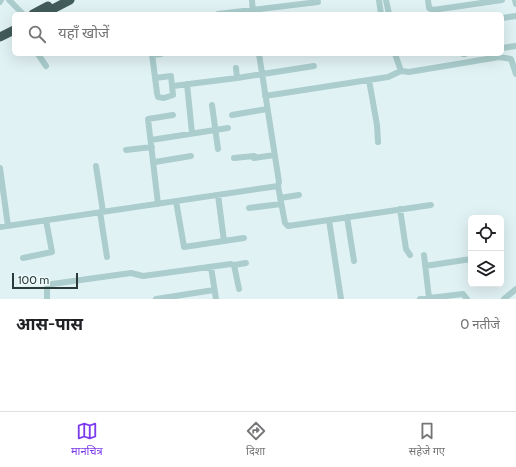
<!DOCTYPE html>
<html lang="hi">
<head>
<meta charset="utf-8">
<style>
	body { margin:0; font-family:Cabin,"Noto Sans Devanagari",sans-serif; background:#f2f2f2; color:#202124 }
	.controls { position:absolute; right:12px; bottom:12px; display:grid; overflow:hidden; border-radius:6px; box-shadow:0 4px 16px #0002 }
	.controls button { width:36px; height:36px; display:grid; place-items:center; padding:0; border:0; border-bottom:1px solid #e0e0e0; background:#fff; color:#202124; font:20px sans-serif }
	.scale { position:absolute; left:12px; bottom:10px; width:66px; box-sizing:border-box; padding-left:4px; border:2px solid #2b3b39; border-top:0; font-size:11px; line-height:14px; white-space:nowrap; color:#2b3b39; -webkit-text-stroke:3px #eefafb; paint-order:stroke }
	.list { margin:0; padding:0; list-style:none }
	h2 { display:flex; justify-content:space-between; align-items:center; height:52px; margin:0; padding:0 16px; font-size:17px }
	h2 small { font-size:13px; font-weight:400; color:#757577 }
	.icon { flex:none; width:22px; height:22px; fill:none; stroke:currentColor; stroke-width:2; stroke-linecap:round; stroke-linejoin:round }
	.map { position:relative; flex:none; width:516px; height:299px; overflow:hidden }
	.search { position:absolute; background:#fff; box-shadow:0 4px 16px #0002; left:12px; right:12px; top:12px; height:44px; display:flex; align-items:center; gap:10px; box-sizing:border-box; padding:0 14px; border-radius:6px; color:#757577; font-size:15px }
	.sheet { height:112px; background:#fff }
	nav { display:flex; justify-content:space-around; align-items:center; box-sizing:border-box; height:56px; border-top:1px solid #e0e0e0; background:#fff; font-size:11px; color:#757577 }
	nav a { display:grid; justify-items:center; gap:2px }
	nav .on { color:#7c3aed }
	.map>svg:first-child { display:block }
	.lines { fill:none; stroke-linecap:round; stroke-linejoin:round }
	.minor { stroke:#abcdcd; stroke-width:6 }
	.highway { stroke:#425c59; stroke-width:9 }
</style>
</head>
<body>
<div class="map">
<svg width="516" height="299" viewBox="0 0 516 299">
	<rect width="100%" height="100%" fill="#e1f2f4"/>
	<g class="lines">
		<path class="minor" d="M9,0L23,14
			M252,0L253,14
			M379,0L381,14
			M386,0L389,14
			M428,0L429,8L433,10L502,0
			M515,0L516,4
			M0,2L1,0
			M218,14L318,2
			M502,18L516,16
			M502,48L516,46
			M38,54L46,66
			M152,54L157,93L158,97L164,98L173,95L171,76L155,78
			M395,54L401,71L409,72L499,57L511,59L516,74
			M463,54H465
			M152,55L161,54
			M236,68L237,78
			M369,80L377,125L378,142
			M187,84L192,133
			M173,86L237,78L314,66
			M265,96L388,77L401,71
			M212,105L218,149
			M232,115L267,109
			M151,140L228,128
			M126,150L152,147
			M234,158L254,156V158L274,155
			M155,162L191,156
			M96,166L103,212
			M0,168L8,226
			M278,186L285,223L288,226L431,205
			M218,195L224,241
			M280,198L299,195
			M176,201L184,247L244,238
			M158,204L148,119L173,115
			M249,208L281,204
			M400,209L406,249L410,255
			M100,212L107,257
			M347,217L354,261
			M329,220L341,299
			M0,227L278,186L279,182L259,54
			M424,255L429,298L463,294L467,299
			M23,258L52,252L46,220
			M234,265L246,263
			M425,266L471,259
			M211,267L216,299
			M47,299V288L52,284L131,273L143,276L231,264L234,265L239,289
			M156,299L214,290
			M420,299H429
			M504,299L516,289"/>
		<path class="highway" d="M33,14L48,6
			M43,14L70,0
			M0,37L14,30"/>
	</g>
</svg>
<div class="controls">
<button><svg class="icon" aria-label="locate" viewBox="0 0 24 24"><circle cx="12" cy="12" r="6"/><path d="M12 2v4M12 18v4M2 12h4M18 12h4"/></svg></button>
<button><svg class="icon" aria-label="layers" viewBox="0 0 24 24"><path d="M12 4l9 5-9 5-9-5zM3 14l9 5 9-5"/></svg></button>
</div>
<div class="scale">100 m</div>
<div class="search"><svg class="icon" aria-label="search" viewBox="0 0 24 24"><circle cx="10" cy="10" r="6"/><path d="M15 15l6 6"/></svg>यहाँ खोजें</div>
</div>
<section class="sheet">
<h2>आस-पास<small>0 नतीजे</small></h2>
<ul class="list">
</ul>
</section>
<nav>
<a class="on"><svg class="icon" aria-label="map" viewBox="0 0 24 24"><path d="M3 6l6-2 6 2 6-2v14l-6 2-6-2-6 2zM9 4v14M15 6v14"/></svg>मानचित्र</a>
<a><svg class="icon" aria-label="directions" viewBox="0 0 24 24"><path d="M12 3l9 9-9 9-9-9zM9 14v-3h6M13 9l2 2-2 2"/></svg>दिशा</a>
<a><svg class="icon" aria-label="saved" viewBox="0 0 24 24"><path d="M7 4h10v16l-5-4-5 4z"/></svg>सहेजे गए</a>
</nav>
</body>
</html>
